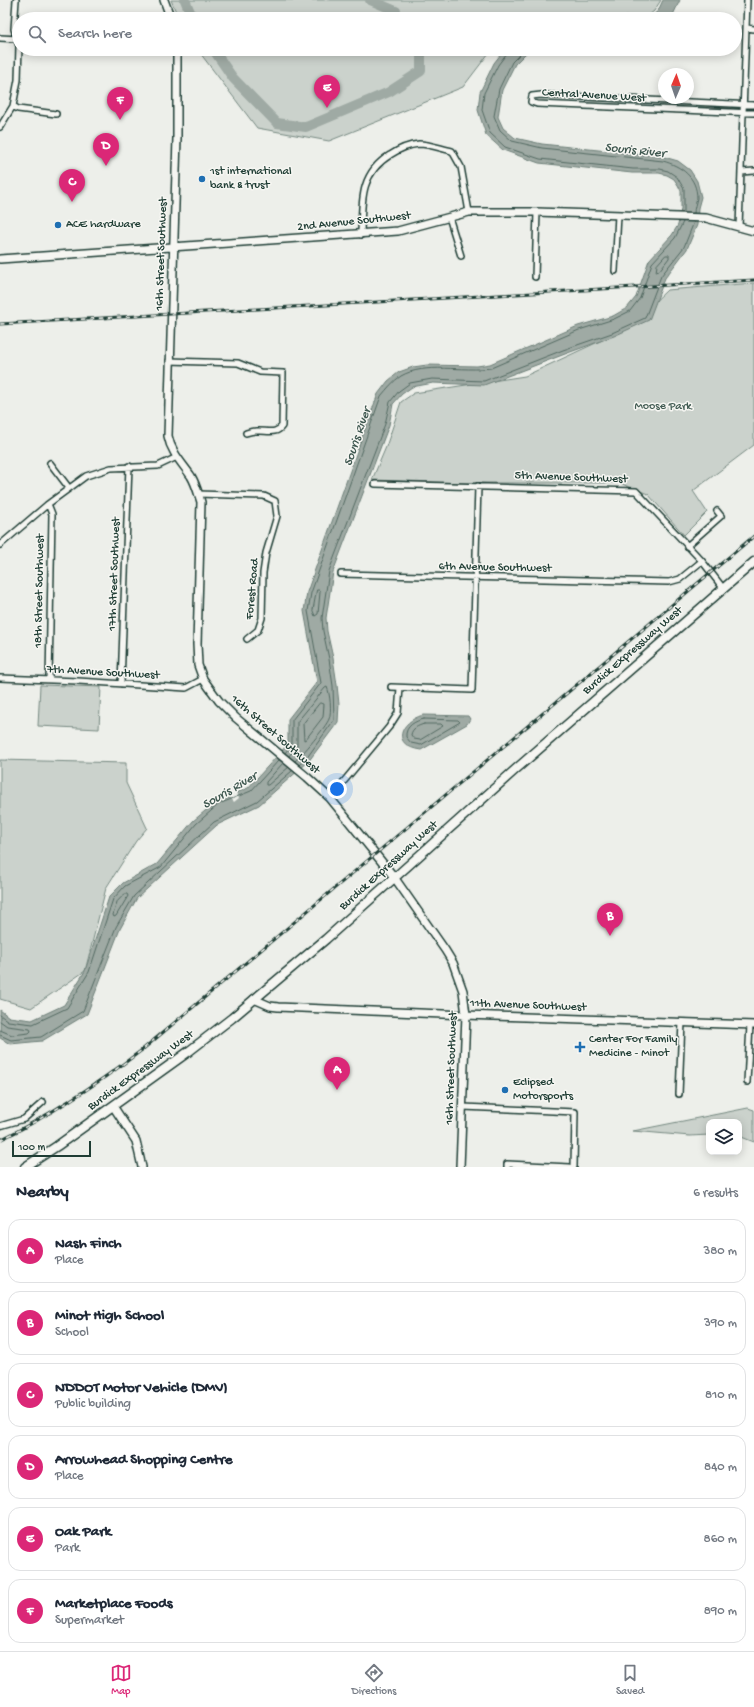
<!DOCTYPE html>
<html lang="en">
<head>
<meta charset="utf-8">
<style>
	body { margin:0; font-family:"Gochi Hand",sans-serif; background:#f2f2f3; color:#1f2937 }
	.controls { position:absolute; right:12px; bottom:12px; display:grid; overflow:hidden; border-radius:8px; box-shadow:0 2px 10px #0003 }
	.controls button { width:36px; height:36px; display:grid; place-items:center; padding:0; border:0; border-bottom:1px solid #e0e1e3; background:#fff; color:#1f2937; font:20px sans-serif }
	.compass { position:absolute; left:658px; top:68px; width:36px; height:36px; border-radius:50%; background:#fff; box-shadow:0 2px 10px #0003; rotate:2deg }
	.scale { position:absolute; left:12px; bottom:10px; width:79px; box-sizing:border-box; padding-left:4px; border:2px solid #1f3d34; border-top:0; font-size:11px; line-height:14px; white-space:nowrap; color:#1f3d34; -webkit-text-stroke:3px #f6f6f2; paint-order:stroke }
	.you { position:absolute; left:337px; top:789px; width:14px; height:14px; margin:-10px; border:3px solid #fff; border-radius:50%; background:#1a73e8; box-shadow:0 0 0 6px #1a73e833 }
	.badge { display:grid; place-items:center; width:26px; height:26px; border-radius:50%; background:#db2777; color:#fff; font-size:13px; font-weight:700 }
	.pin { position:absolute; translate:-50% -33px; filter:drop-shadow(0 1px 2px #0008) }
	.pin::after { content:''; position:absolute; top:21px; width:14px; height:12px; background:inherit; clip-path:polygon(0 0,100% 0,50% 100%) }
	.list { margin:0; padding:0; list-style:none }
	h2 { display:flex; justify-content:space-between; align-items:center; height:52px; margin:0; padding:0 16px; font-size:17px }
	h2 small { font-size:13px; font-weight:400; color:#747a83 }
	.list li { display:grid; grid-template-columns:26px 1fr auto; gap:12px; align-items:center; box-sizing:border-box; height:64px; margin:0 8px 8px; padding:0 8px; border:1px solid #e0e1e3; border-radius:12px }
	.list b { display:block; font-size:15px; white-space:nowrap }
	.list p { margin:0; font-size:13px; white-space:nowrap; color:#747a83 }
	.list em { font-size:13px; font-style:normal; color:#747a83 }
	.icon { flex:none; width:22px; height:22px; fill:none; stroke:currentColor; stroke-width:2; stroke-linecap:round; stroke-linejoin:round }
	.map { position:relative; flex:none; width:754px; height:1167px; overflow:hidden }
	.search { position:absolute; background:#fff; box-shadow:0 2px 10px #0003; left:12px; right:12px; top:12px; height:44px; display:flex; align-items:center; gap:10px; box-sizing:border-box; padding:0 14px; border-radius:22px; color:#747a83; font-size:15px }
	.sheet { height:484px; background:#fff }
	nav { display:flex; justify-content:space-around; align-items:center; box-sizing:border-box; height:56px; border-top:1px solid #e0e1e3; background:#fff; font-size:11px; color:#747a83 }
	nav a { display:grid; justify-items:center; gap:2px }
	nav .on { color:#db2777 }
	.map>svg:first-child { display:block }
	.green { fill:#cbd2cc; stroke:#758880 }
	.water { fill:#9faaa4; stroke:#6c7e77 }
	.pier { fill:#edefea }
	.lines { fill:none; stroke-linecap:round; stroke-linejoin:round }
	.shore { stroke:#526961; stroke-width:1 }
	.river { stroke:#9faaa4; stroke-width:10 }
	.street-casing { stroke:#1f3d34; stroke-width:8 }
	.secondary-casing { stroke:#1f3d34; stroke-width:10 }
	.primary-casing { stroke:#1f3d34; stroke-width:11 }
	.street { stroke:#f6f6f2; stroke-width:5 }
	.secondary { stroke:#f6f6f2; stroke-width:7 }
	.primary { stroke:#f6f6f2; stroke-width:8 }
	.rail-casing { stroke:#1f3d34; stroke-width:3 }
	.rail { stroke:#f6f6f2; stroke-width:1.5; stroke-dasharray:4.5; stroke-linecap:butt }
	.poi-dot { fill:#1f6fb2; stroke:#f6f6f2; stroke-width:1.5 }
	.labels { text-anchor:middle; dominant-baseline:central; stroke-width:3; stroke-linejoin:round; paint-order:stroke }
	.street-label { font-size:12px; fill:#1f3d34; stroke:#f6f6f2 }
	.poi-label { font-size:12px; fill:#1f3d34; stroke:#f6f6f2; text-anchor:start }
	.park-label { font-size:12px; fill:#415b52; stroke:#f6f6f2 }
	.water-label { font-size:13px; font-style:italic; fill:#3f5850; stroke:#f6f6f2 }
</style>
</head>
<body>
<div class="map">
<svg width="754" height="1167" viewBox="0 0 754 1167">
	<rect width="100%" height="100%" fill="#edefea"/>
	<filter id="ink" filterUnits="userSpaceOnUse"><feTurbulence type="fractalNoise" baseFrequency=".025" numOctaves="2"/><feDisplacementMap in="SourceGraphic" scale="8" xChannelSelector="R" yChannelSelector="G"/><feConvolveMatrix kernelMatrix="1 2 1 2 8 2 1 2 1" color-interpolation-filters="sRGB"/></filter>
	<g filter="url(#ink)">
		<path class="green" d="M171,0H661L654,11L644,19L628,16L615,19H179Z
			M197,49H492L463,87L329,141L257,128Z
			M754,283V445L693,491L707,512L684,535L648,494L619,483H469L372,480L386,447L401,402L414,393L525,376L626,329L667,290Z
			M40,685L101,687L99,729L38,726Z
			M0,760L126,763V783L147,828L136,841L106,888L85,971L31,1008L0,999Z
			M748,1108L754,1110V1142L739,1136V1122H709V1135L690,1136L633,1131Z"/>
		<path class="water" d="M663,0H680L671,19H648L658,11Z
			M505,49H627L614,52L530,49L515,64L502,90L498,117L503,128L515,138L542,144L664,157L678,161L690,170L697,181L701,197L698,208L697,225L687,249L665,278L649,320L614,336L565,354L484,385L433,383L412,387L402,394L393,404L389,425L333,572L326,618L327,631L333,658L337,685L339,704L338,722L308,762L259,805L217,825L137,898L120,929L87,1014L42,1041L10,1044L0,1038V1010L9,1017L32,1020L64,1005L85,971L109,897L123,883L157,864L193,821L217,801L248,788L288,744V719L317,682L304,611L307,592L366,426L378,394L388,381L399,372L413,367L427,365L477,366L490,364L578,326L613,316L627,308L636,297L649,260L672,235L678,225L681,209V191L678,185L674,179L667,175L659,173H632L539,163L503,150L486,135L478,110L480,92L494,63Z
			M423,715L468,716L470,719L467,724L421,750C391,746 399,722 423,715Z"/>
		<path class="pier" d="M235,791L239,798L234,802L228,794Z"/>
		<g class="lines">
			<path class="shore" d="M508,49L507,53L498,65L484,93L482,110L490,133L505,147L540,159L633,169H660L668,171L677,177L684,189V213
				M525,49L512,62L499,89L494,116L500,130L512,141L542,148L663,161C681,166 697,177 697,198C696,203 694,208 694,213
				M666,255H669V258L659,271L656,272L657,265Z
				M317,590H319L320,592L318,614L315,616L313,611Z
				M320,703L324,704L323,717L306,739L304,740L303,724Z
				M424,719L458,720L460,722L421,745L411,743L406,737C405,726 415,721 424,719Z
				M424,724H441L443,726L420,740L414,739L411,735C412,728 418,726 424,724Z
				M285,753L292,744V720L321,683L308,611L311,593L381,396C387,389 393,381 401,376C425,362 463,372 491,368L579,330L614,319L630,311L640,298L652,263L675,238L683,222
				M289,756L297,746V722L325,688L327,687C330,694 332,711 329,719C326,727 302,755 295,761
				M283,763L266,782V785H268L289,767
				M299,765L306,759L334,720L333,686L329,659L323,631L322,618L329,571L385,424L390,402L399,391L410,383L432,379L484,381L563,350L612,333L645,318L661,276L684,247L694,222
				M125,894H127L128,896L116,916L114,917L113,915L117,902Z
				M0,1015L8,1021L33,1024L67,1008L89,972L113,899L125,886L161,867L196,824L219,804L251,791L279,760
				M0,1021L7,1026L30,1029L31,1031L29,1033L12,1035L0,1030
				M0,1035L11,1040L41,1037L83,1011L116,927L134,896L214,822L257,801L292,771"/>
			<path class="river" d="M185,0L193,19
				M370,0L396,11
				M213,49L233,78L277,123L306,127L389,92L421,71V49"/>
			<g class="street-casing">
				<path id="street" d="M747,28L754,29
					M0,38L19,39
					M754,105L541,95L532,96L531,102L537,104L754,113
					M13,106L18,109L56,114
					M0,127L13,106L18,80L19,46L14,29L16,0
					M742,172L754,171
					M449,217L461,256
					M739,227L747,0
					M361,235C362,203 359,174 390,155C399,149 408,145 419,144C429,144 442,149 452,151L461,167L469,212
					M615,271L618,215
					M535,277L537,212
					M169,361L238,363L260,372L283,373L282,426C276,435 266,430 256,431C253,431 249,432 246,433
					M50,463L69,488
					M375,484L636,491L702,561L723,588
					M198,494L264,496L275,501L277,516L266,553L263,573L262,618L258,630L247,639
					M48,504L52,514L49,680
					M0,545L48,504L86,476L111,468L158,466L177,457
					M687,546L721,516L717,511
					M341,574L669,582L680,579L702,561
					M0,678L78,681L186,688L203,679
					M121,684L129,466
					M391,687L472,690L478,486
					M330,798L389,727L398,713L400,688
					M747,1082L750,1025
					M679,1094L682,1022
					M463,1107L575,1112L574,1167
					M0,1126L24,1119L43,1102
					M507,1167V1164L570,1167"/>
			</g>
			<g class="secondary-casing">
				<path id="secondary" d="M164,0L171,19
					M177,49V138L168,436C171,452 182,463 191,476C196,484 198,493 201,502L197,644L198,665L203,679L219,701L236,718L307,777L330,798L394,877L445,950L453,963L463,991L466,1015L460,1167
					M0,259L398,231L469,212H537L706,218L754,231
					M254,999L270,1006L278,1007L466,1015L754,1025
					M113,1106L136,1141L142,1167"/>
			</g>
			<g class="primary-casing">
				<path id="primary" d="M25,1167L57,1146L188,1052L232,1018L326,939L516,769L754,562"/>
			</g>
			<use href="#street" class="street"/>
			<use href="#secondary" class="secondary"/>
			<use href="#primary" class="primary"/>
			<g class="rail-casing">
				<path id="rail" d="M0,324L754,280
					M0,1140C51,1115 97,1084 142,1050L754,536"/>
			</g>
			<use href="#rail" class="rail"/>
		</g>
	</g>
	<g class="poi-dot">
		<circle cx="202" cy="179" r="4"/>
		<circle cx="58" cy="225" r="4"/>
		<path d="M578 1041h4v4h4v4h-4v4h-4v-4h-4v-4h4z"/>
		<circle cx="505" cy="1090" r="4"/>
	</g>
	<g class="labels">
		<g class="street-label">
			<text transform="translate(594 96) rotate(3)">Central Avenue West</text>
			<text transform="translate(354 222) rotate(-6)">2nd Avenue Southwest</text>
			<text transform="translate(162 254) rotate(-88)">16th Street Southwest</text>
			<text transform="translate(571 478) rotate(2)">5th Avenue Southwest</text>
			<text transform="translate(495 568) rotate(1)">6th Avenue Southwest</text>
			<text transform="translate(115 574) rotate(-88)">17th Street Southwest</text>
			<text transform="translate(253 589) rotate(-85)">Forest Road</text>
			<text transform="translate(40 591) rotate(-89)">18th Street Southwest</text>
			<text transform="translate(633 651) rotate(-41)">Burdick Expressway West</text>
			<text transform="translate(103 673) rotate(3)">7th Avenue Southwest</text>
			<text transform="translate(275 735) rotate(41)">16th Street Southwest</text>
			<text transform="translate(389 866) rotate(-42)">Burdick Expressway West</text>
			<text transform="translate(528 1006) rotate(2)">11th Avenue Southwest</text>
			<text transform="translate(452 1068) rotate(-88)">16th Street Southwest</text>
			<text transform="translate(141 1071) rotate(-36)">Burdick Expressway West</text>
		</g>
		<g class="poi-label">
			<text x="210" y="172">1st international<tspan x="210" dy="14">bank &amp; trust</tspan></text>
			<text x="66" y="225">ACE hardware</text>
			<text x="589" y="1040">Center For Family<tspan x="589" dy="14">Medicine - Minot</tspan></text>
			<text x="513" y="1083">Eclipsed<tspan x="513" dy="14">Motorsports</tspan></text>
		</g>
		<g class="park-label">
			<text x="663" y="407">Moose Park</text>
		</g>
		<g class="water-label">
			<text transform="translate(635 151) rotate(6)">Souris River</text>
			<text transform="translate(358 437) rotate(-71)">Souris River</text>
			<text transform="translate(230 791) rotate(-30)">Souris River</text>
		</g>
	</g>
</svg>
<div class="controls">
<button><svg class="icon" aria-label="layers" viewBox="0 0 24 24"><path d="M12 4l9 5-9 5-9-5zM3 14l9 5 9-5"/></svg></button>
</div>
<svg class="compass" viewBox="-18 -18 36 36"><path d="M0-13l5 13h-10z" fill="#e53935"/><path d="M0 13l5-13h-10z" fill="#747a83"/></svg>
<div class="scale">100 m</div>
<div class="you"></div>
<div class="pin badge" style="left:337px;top:1090px">A</div>
<div class="pin badge" style="left:610px;top:936px">B</div>
<div class="pin badge" style="left:72px;top:202px">C</div>
<div class="pin badge" style="left:106px;top:166px">D</div>
<div class="pin badge" style="left:327px;top:108px">E</div>
<div class="pin badge" style="left:120px;top:120px">F</div>
<div class="search"><svg class="icon" aria-label="search" viewBox="0 0 24 24"><circle cx="10" cy="10" r="6"/><path d="M15 15l6 6"/></svg>Search here</div>
</div>
<section class="sheet">
<h2>Nearby<small>6 results</small></h2>
<ul class="list">
<li><span class="badge">A</span><div><b>Nash Finch</b><p>Place</p></div><em>380 m</em></li>
<li><span class="badge">B</span><div><b>Minot High School</b><p>School</p></div><em>390 m</em></li>
<li><span class="badge">C</span><div><b>NDDOT Motor Vehicle (DMV)</b><p>Public building</p></div><em>810 m</em></li>
<li><span class="badge">D</span><div><b>Arrowhead Shopping Centre</b><p>Place</p></div><em>840 m</em></li>
<li><span class="badge">E</span><div><b>Oak Park</b><p>Park</p></div><em>860 m</em></li>
<li><span class="badge">F</span><div><b>Marketplace Foods</b><p>Supermarket</p></div><em>890 m</em></li>
</ul>
</section>
<nav>
<a class="on"><svg class="icon" aria-label="map" viewBox="0 0 24 24"><path d="M3 6l6-2 6 2 6-2v14l-6 2-6-2-6 2zM9 4v14M15 6v14"/></svg>Map</a>
<a><svg class="icon" aria-label="directions" viewBox="0 0 24 24"><path d="M12 3l9 9-9 9-9-9zM9 14v-3h6M13 9l2 2-2 2"/></svg>Directions</a>
<a><svg class="icon" aria-label="saved" viewBox="0 0 24 24"><path d="M7 4h10v16l-5-4-5 4z"/></svg>Saved</a>
</nav>
</body>
</html>
